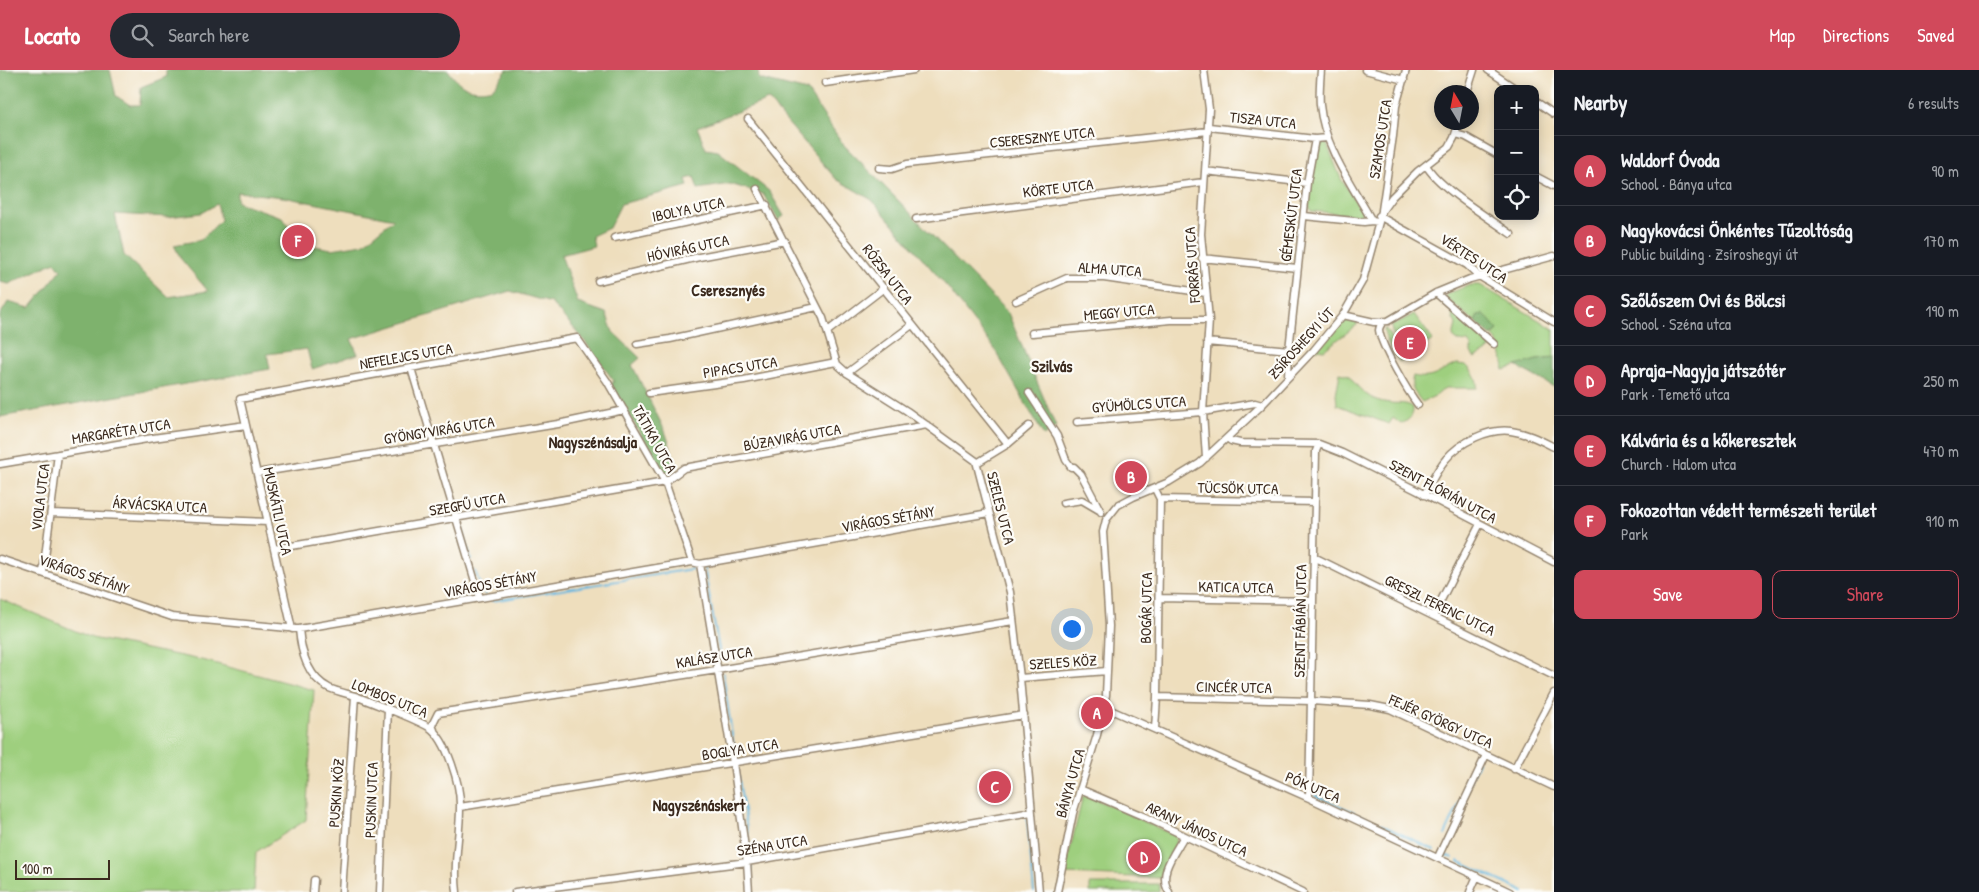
<!DOCTYPE html>
<html lang="en">
<head>
<meta charset="utf-8">
<style>
	body { margin:0; font-family:"Patrick Hand",sans-serif; background:#242831; color:#f1f3f6 }
	.controls { position:absolute; right:15px; top:15px; display:grid; overflow:hidden; border-radius:10px; box-shadow:0 2px 12px #0003 }
	.controls button { width:45px; height:45px; display:grid; place-items:center; padding:0; border:0; border-bottom:1px solid #363941; background:#171b24; color:#f1f3f6; font:25px sans-serif }
	.compass { position:absolute; left:1434px; top:15px; width:45px; height:45px; border-radius:50%; background:#171b24; box-shadow:0 2px 12px #0003; rotate:350deg }
	.scale { position:absolute; left:15px; bottom:12px; width:95px; box-sizing:border-box; padding-left:5px; border:2px solid #3b2a1e; border-top:0; font-size:14px; line-height:18px; white-space:nowrap; color:#3b2a1e; -webkit-text-stroke:4px #fdfcf7; paint-order:stroke }
	.you { position:absolute; left:1071px; top:558px; width:18px; height:18px; margin:-12px; border:4px solid #fff; border-radius:50%; background:#1a73e8; box-shadow:0 0 0 8px #1a73e833 }
	.badge { display:grid; place-items:center; width:32px; height:32px; border-radius:50%; background:#d1495b; color:#fff; font-size:16px; font-weight:700 }
	.pin { position:absolute; translate:-50% -50%; border:2px solid #fff; box-shadow:0 1px 5px #0006 }
	.list { margin:0; padding:0; list-style:none }
	h2 { display:flex; justify-content:space-between; align-items:center; height:65px; margin:0; padding:0 20px; font-size:21px }
	h2 small { font-size:16px; font-weight:400; color:#9ea1a6 }
	.list li { display:grid; grid-template-columns:32px 1fr auto; gap:15px; align-items:center; box-sizing:border-box; height:70px; padding:0 20px; border-top:1px solid #363941 }
	.list b { display:block; font-size:19px; white-space:nowrap }
	.list p { margin:0; font-size:16px; white-space:nowrap; color:#9ea1a6 }
	.list em { font-size:16px; font-style:normal; color:#9ea1a6 }
	.actions { display:flex; gap:10px; padding:15px 20px }
	.actions a { flex:1; padding:11px 0; border:1px solid #d1495b; border-radius:10px; text-align:center; font-size:18px; color:#d1495b }
	.actions .main { background:#d1495b; color:#fff }
	.icon { flex:none; width:28px; height:28px; fill:none; stroke:currentColor; stroke-width:2; stroke-linecap:round; stroke-linejoin:round }
	.map { position:relative; flex:none; width:1554px; height:822px; overflow:hidden }
	header { display:flex; align-items:center; gap:30px; box-sizing:border-box; height:70px; padding:0 25px; background:#d1495b; color:#fff }
	header strong { font-size:24px }
	nav { display:flex; gap:28px; margin-inline-start:auto; font-size:18px }
	.search { width:350px; height:45px; background:#242831; display:flex; align-items:center; gap:12px; box-sizing:border-box; padding:0 18px; border-radius:28px; color:#9ea1a6; font-size:19px }
	main { display:flex }
	aside { flex:1; background:#171b24 }
	.map>svg:first-child { display:block }
	.green { fill:#9ecf7e; stroke:#6c7c4e }
	.forest { fill:#7eb26d; stroke:#5c6e46; fill-rule:evenodd }
	.lines { fill:none; stroke-linecap:round; stroke-linejoin:round }
	.stream { stroke:#64b7df; stroke-width:2 }
	.street-casing { stroke:#94846e; stroke-width:9 }
	.street { stroke:#fff; stroke-width:6 }
	.labels { text-anchor:middle; dominant-baseline:central; stroke-width:4.5; stroke-linejoin:round; paint-order:stroke }
	.street-label { font-size:15px; fill:#3b2a1e; stroke:#fdfcf7 }
	.neighbourhood-label { font-size:16px; font-weight:bold; fill:#3b2a1e; stroke:#fdfcf7 }
</style>
</head>
<body>
<header>
<strong>Locato</strong>
<div class="search"><svg class="icon" aria-label="search" viewBox="0 0 24 24"><circle cx="10" cy="10" r="6"/><path d="M15 15l6 6"/></svg>Search here</div>
<nav><a>Map</a><a>Directions</a><a>Saved</a></nav>
</header>
<main>
<div class="map">
<svg width="1554" height="822" viewBox="0 0 1554 822">
	<rect width="100%" height="100%" fill="#fdfcf7"/>
	<filter id="ink" filterUnits="userSpaceOnUse"><feTurbulence type="fractalNoise" baseFrequency=".02" numOctaves="2"/><feDisplacementMap in="SourceGraphic" scale="10" xChannelSelector="R" yChannelSelector="G"/><feConvolveMatrix kernelMatrix="1 2 1 2 8 2 1 2 1" color-interpolation-filters="sRGB"/></filter>
	<filter id="wash" filterUnits="userSpaceOnUse"><feTurbulence type="fractalNoise" baseFrequency=".0096" numOctaves="4" result="noise"/><feDisplacementMap in="SourceGraphic" scale="20" xChannelSelector="R" yChannelSelector="G"/><feGaussianBlur stdDeviation="1.12" result="paint"/><feColorMatrix in="noise" values="0 0 0 0 0 0 0 0 0 0 0 0 0 0 0 0 0 1.4 0 .05"/><feComposite in="paint" operator="in"/></filter>
	<g filter="url(#wash)">
		<rect width="100%" height="100%" fill="#eedebd"/>
		<path class="green" d="M1323,72L1327,74L1341,109L1363,143L1356,145L1311,141C1303,128 1314,88 1317,73Z
			M1470,215H1480L1554,259V288L1537,290L1504,300C1503,287 1501,276 1493,266L1497,260L1478,245L1475,252L1446,228L1447,224Z
			M1453,243L1491,277L1486,282L1474,288L1471,282V276L1468,272L1458,271L1453,267L1456,254L1452,247Z
			M1414,244L1433,270L1407,285L1392,262L1391,256Z
			M1343,247L1357,250V255L1324,280L1316,279Z
			M1385,258L1405,290L1400,292C1393,282 1386,273 1384,261Z
			M1457,294L1466,295C1473,302 1478,308 1477,318H1445L1437,325L1422,332C1415,323 1409,318 1413,306C1435,311 1438,301 1457,294Z
			M1340,303L1348,305C1360,320 1369,331 1390,333C1398,334 1405,332 1413,337C1414,346 1409,350 1401,354L1393,348L1389,354L1337,335L1336,324Z
			M0,529L92,568L206,591L314,620L306,750L256,782L254,822H0Z
			M1087,725L1175,766L1177,770L1160,808L1064,804L1083,726Z
			M1090,814H1159V822H1090Z"/>
		<path class="forest" d="M0,0H110L116,26L130,35H140L141,17L166,7V0H448C460,18 473,23 493,18L507,0H758L759,9L807,21L843,74L1008,243L1056,357L1044,366L994,278L948,218L872,130L836,109L768,30L697,57L706,79L718,81L769,121L784,146L778,150L763,124L730,114L698,119L694,107L686,109L688,116L621,134L609,158L592,166L594,176L561,185L578,233L606,243L613,262L640,288L632,295L665,361L678,399L665,407L611,314L614,311L580,265L551,233L510,221L351,269L358,284L312,299L307,279L267,284L270,299L0,347V245L8,232L30,238L61,200L55,192L9,214L0,212ZM237,122L283,127L394,149L363,174L332,179L302,174L282,147L237,132ZM217,134L221,150L201,170L174,175L181,189L208,221L168,227L124,185L115,144L168,147L201,143Z
			M1484,244L1498,260L1491,266L1475,252L1478,245Z
			M1554,288V317L1516,296L1537,290Z"/>
		<g class="lines">
			<path class="stream" d="M462,455L471,489
				M704,497L720,585
				M475,501L483,522L486,525
				M492,531L692,499
				M723,603L734,679
				M737,698L750,778
				M1314,725L1354,742
				M1359,745L1374,751
				M1027,749L1034,822
				M1378,753L1434,780
				M1445,765L1478,692
				M1445,785L1453,788
				M1458,791L1524,822
				M751,795L753,822"/>
		</g>
	</g>
	<g filter="url(#ink)">
		<g class="lines">
			<g class="street-casing">
				<path id="street" d="M1204,0L1209,39L1201,164L1209,250L1203,342L1206,388
					M1321,0C1320,12 1319,23 1320,35C1324,77 1352,115 1372,151L1378,152
					M1365,0L1404,10
					M1488,0L1516,19
					M825,13L914,0
					M1467,22L1474,0
					M1535,31L1554,44
					M748,49L1008,374
					M1209,57L1315,69
					M1456,64L1466,67L1498,85
					M1426,95C1439,118 1488,147 1511,164
					M879,98L892,99L907,94L1208,61
					M1205,101L1307,113
					M1535,106L1554,116
					M757,119L823,248L837,294L847,303L907,341L976,391L1010,522L1020,608L1039,822
					M1382,140L1393,66L1396,36L1406,0
					M1304,146L1364,152L1372,151
					M1379,146L1467,195L1479,206L1554,252
					M916,149L1204,112
					M614,168L767,135
					M1202,188L1297,198
					M598,211L699,187L785,171
					M1436,223L1494,274
					M1016,231L1067,208H1104L1206,223
					M1343,245L1374,252L1388,251L1436,223L1470,209L1554,186
					M1382,253C1380,256 1379,257 1379,260C1381,276 1408,322 1418,335
					M828,261L884,218
					M1032,263L1171,250H1209
					M1207,272L1289,280
					M637,274L670,269L817,237
					M411,298L480,528
					M847,303L912,255
					M1288,307L1289,280L1307,113L1315,69L1328,68
					M649,323L744,310L836,292
					M1029,323L1057,366L1066,390L1071,397H1074L1081,404L1101,442
					M1077,352L1203,342L1255,333L1262,335
					M1227,368L1231,371L1240,373L1319,374L1342,383L1416,420L1554,492
					M977,393L1008,374L1029,356
					M0,394L153,368L246,355
					M257,403L558,354L624,340
					M1424,425C1431,413 1437,399 1446,389C1460,372 1489,358 1511,361C1527,363 1540,370 1554,377
					M1160,429L1315,432
					M1063,433L1082,430L1099,440
					M52,443L268,452
					M274,479L665,412L684,398L927,355
					M1314,487L1554,606
					M0,489L172,547L299,559L692,492L700,494L989,443
					M700,494L733,693L747,792L749,822
					M43,503L58,384
					M1159,528L1313,531
					M1433,546L1480,454
					M292,559L240,329L577,268L607,311L665,412L692,492
					M299,559C301,582 307,607 329,618C338,622 349,624 358,627C382,637 407,645 429,657C447,669 461,716 460,738C460,766 453,792 457,822
					M1020,608L1107,601
					M1157,627L1311,631L1370,635L1390,639L1554,717
					M1104,637L1309,728L1510,822
					M1155,659L1157,627L1160,429L1155,419
					M434,660L432,655L438,643L717,600L1013,551
					M1514,699L1554,623
					M1080,719L1145,747L1303,822
					M1309,728L1316,381L1319,374
					M460,737L1024,645
					M1438,787L1486,685
					M313,822L314,810
					M342,822L355,626
					M380,822L388,639
					M515,822L747,792L1031,742
					M1057,822L1073,743L1097,665L1106,625L1109,556L1103,462L1106,450L1118,435L1133,427L1169,412L1200,393L1262,335L1314,280L1343,245L1363,210L1382,141L1392,127L1418,101L1449,77L1454,68L1459,52
					M1169,822C1157,803 1175,783 1184,766
					M1470,822L1477,806"/>
			</g>
			<use href="#street" class="street"/>
		</g>
	</g>
	<g class="labels">
		<g class="street-label">
			<text transform="translate(1263 50) rotate(6)">TISZA UTCA</text>
			<text transform="translate(1042 67) rotate(-6)">CSERESZNYE UTCA</text>
			<text transform="translate(1380 69) rotate(-81)">SZAMOS UTCA</text>
			<text transform="translate(1058 118) rotate(-7)">KÖRTE UTCA</text>
			<text transform="translate(688 139) rotate(-12)">IBOLYA UTCA</text>
			<text transform="translate(1291 145) rotate(-83)">GÉMESKÚT UTCA</text>
			<text transform="translate(688 178) rotate(-12)">HÓVIRÁG UTCA</text>
			<text transform="translate(1474 188) rotate(33)">VÉRTES UTCA</text>
			<text transform="translate(1192 195) rotate(-94)">FORRÁS UTCA</text>
			<text transform="translate(1110 199) rotate(4)">ALMA UTCA</text>
			<text transform="translate(888 204) rotate(52)">RÓZSA UTCA</text>
			<text transform="translate(1119 242) rotate(-5)">MEGGY UTCA</text>
			<text transform="translate(1301 273) rotate(-48)">ZSÍROSHEGYI ÚT</text>
			<text transform="translate(406 286) rotate(-10)">NEFELEJCS UTCA</text>
			<text transform="translate(740 297) rotate(-9)">PIPACS UTCA</text>
			<text transform="translate(1139 334) rotate(-4)">GYÜMÖLCS UTCA</text>
			<text transform="translate(439 360) rotate(-9)">GYÖNGYVIRÁG UTCA</text>
			<text transform="translate(121 361) rotate(-9)">MARGARÉTA UTCA</text>
			<text transform="translate(792 367) rotate(-10)">BÚZAVIRÁG UTCA</text>
			<text transform="translate(655 369) rotate(61)">TÁTIKA UTCA</text>
			<text transform="translate(1238 418) rotate(1)">TÜCSÖK UTCA</text>
			<text transform="translate(1443 421) rotate(28)">SZENT FLÓRIÁN UTCA</text>
			<text transform="translate(40 427) rotate(-83)">VIOLA UTCA</text>
			<text transform="translate(467 434) rotate(-10)">SZEGFŰ UTCA</text>
			<text transform="translate(160 435) rotate(3)">ÁRVÁCSKA UTCA</text>
			<text transform="translate(1001 438) rotate(76)">SZELES UTCA</text>
			<text transform="translate(278 441) rotate(78)">MUSKÁTLI UTCA</text>
			<text transform="translate(888 449) rotate(-10)">VIRÁGOS SÉTÁNY</text>
			<text transform="translate(84 504) rotate(19)">VIRÁGOS SÉTÁNY</text>
			<text transform="translate(490 514) rotate(-10)">VIRÁGOS SÉTÁNY</text>
			<text transform="translate(1236 517) rotate(1)">KATICA UTCA</text>
			<text transform="translate(1440 535) rotate(26)">GRESZL FERENC UTCA</text>
			<text transform="translate(1146 538) rotate(-89)">BOGÁR UTCA</text>
			<text transform="translate(1300 551) rotate(-89)">SZENT FÁBIÁN UTCA</text>
			<text transform="translate(714 587) rotate(-9)">KALÁSZ UTCA</text>
			<text transform="translate(1063 592) rotate(-4)">SZELES KÖZ</text>
			<text transform="translate(1234 617) rotate(1)">CINCÉR UTCA</text>
			<text transform="translate(390 628) rotate(22)">LOMBOS UTCA</text>
			<text transform="translate(1441 651) rotate(24)">FEJÉR GYÖRGY UTCA</text>
			<text transform="translate(740 679) rotate(-9)">BOGLYA UTCA</text>
			<text transform="translate(1070 713) rotate(-74)">BÁNYA UTCA</text>
			<text transform="translate(1313 717) rotate(23)">PÓK UTCA</text>
			<text transform="translate(336 723) rotate(-86)">PUSKIN KÖZ</text>
			<text transform="translate(371 730) rotate(-88)">PUSKIN UTCA</text>
			<text transform="translate(1197 759) rotate(25)">ARANY JÁNOS UTCA</text>
			<text transform="translate(772 775) rotate(-9)">SZÉNA UTCA</text>
		</g>
		<g class="neighbourhood-label">
			<text x="728" y="220">Cseresznyés</text>
			<text x="1052" y="296">Szilvás</text>
			<text x="593" y="372">Nagyszénásalja</text>
			<text x="699" y="735">Nagyszénáskert</text>
		</g>
	</g>
</svg>
<div class="controls">
<button>+</button>
<button>−</button>
<button><svg class="icon" aria-label="locate" viewBox="0 0 24 24"><circle cx="12" cy="12" r="6"/><path d="M12 2v4M12 18v4M2 12h4M18 12h4"/></svg></button>
</div>
<svg class="compass" viewBox="-18 -18 36 36"><path d="M0-13l5 13h-10z" fill="#e53935"/><path d="M0 13l5-13h-10z" fill="#9ea1a6"/></svg>
<div class="scale">100 m</div>
<div class="you"></div>
<div class="pin badge" style="left:1097px;top:643px">A</div>
<div class="pin badge" style="left:1131px;top:407px">B</div>
<div class="pin badge" style="left:995px;top:717px">C</div>
<div class="pin badge" style="left:1144px;top:787px">D</div>
<div class="pin badge" style="left:1410px;top:273px">E</div>
<div class="pin badge" style="left:298px;top:171px">F</div>
</div>
<aside>
<h2>Nearby<small>6 results</small></h2>
<ul class="list">
<li><span class="badge">A</span><div><b>Waldorf Óvoda</b><p>School · Bánya utca</p></div><em>90 m</em></li>
<li><span class="badge">B</span><div><b>Nagykovácsi Önkéntes Tűzoltóság</b><p>Public building · Zsíroshegyi út</p></div><em>170 m</em></li>
<li><span class="badge">C</span><div><b>Szőlőszem Ovi és Bölcsi</b><p>School · Széna utca</p></div><em>190 m</em></li>
<li><span class="badge">D</span><div><b>Apraja-Nagyja játszótér</b><p>Park · Temető utca</p></div><em>250 m</em></li>
<li><span class="badge">E</span><div><b>Kálvária és a kőkeresztek</b><p>Church · Halom utca</p></div><em>470 m</em></li>
<li><span class="badge">F</span><div><b>Fokozottan védett természeti terület</b><p>Park</p></div><em>910 m</em></li>
</ul>
<div class="actions"><a class="main">Save</a><a>Share</a></div>
</aside>
</main>
</body>
</html>
